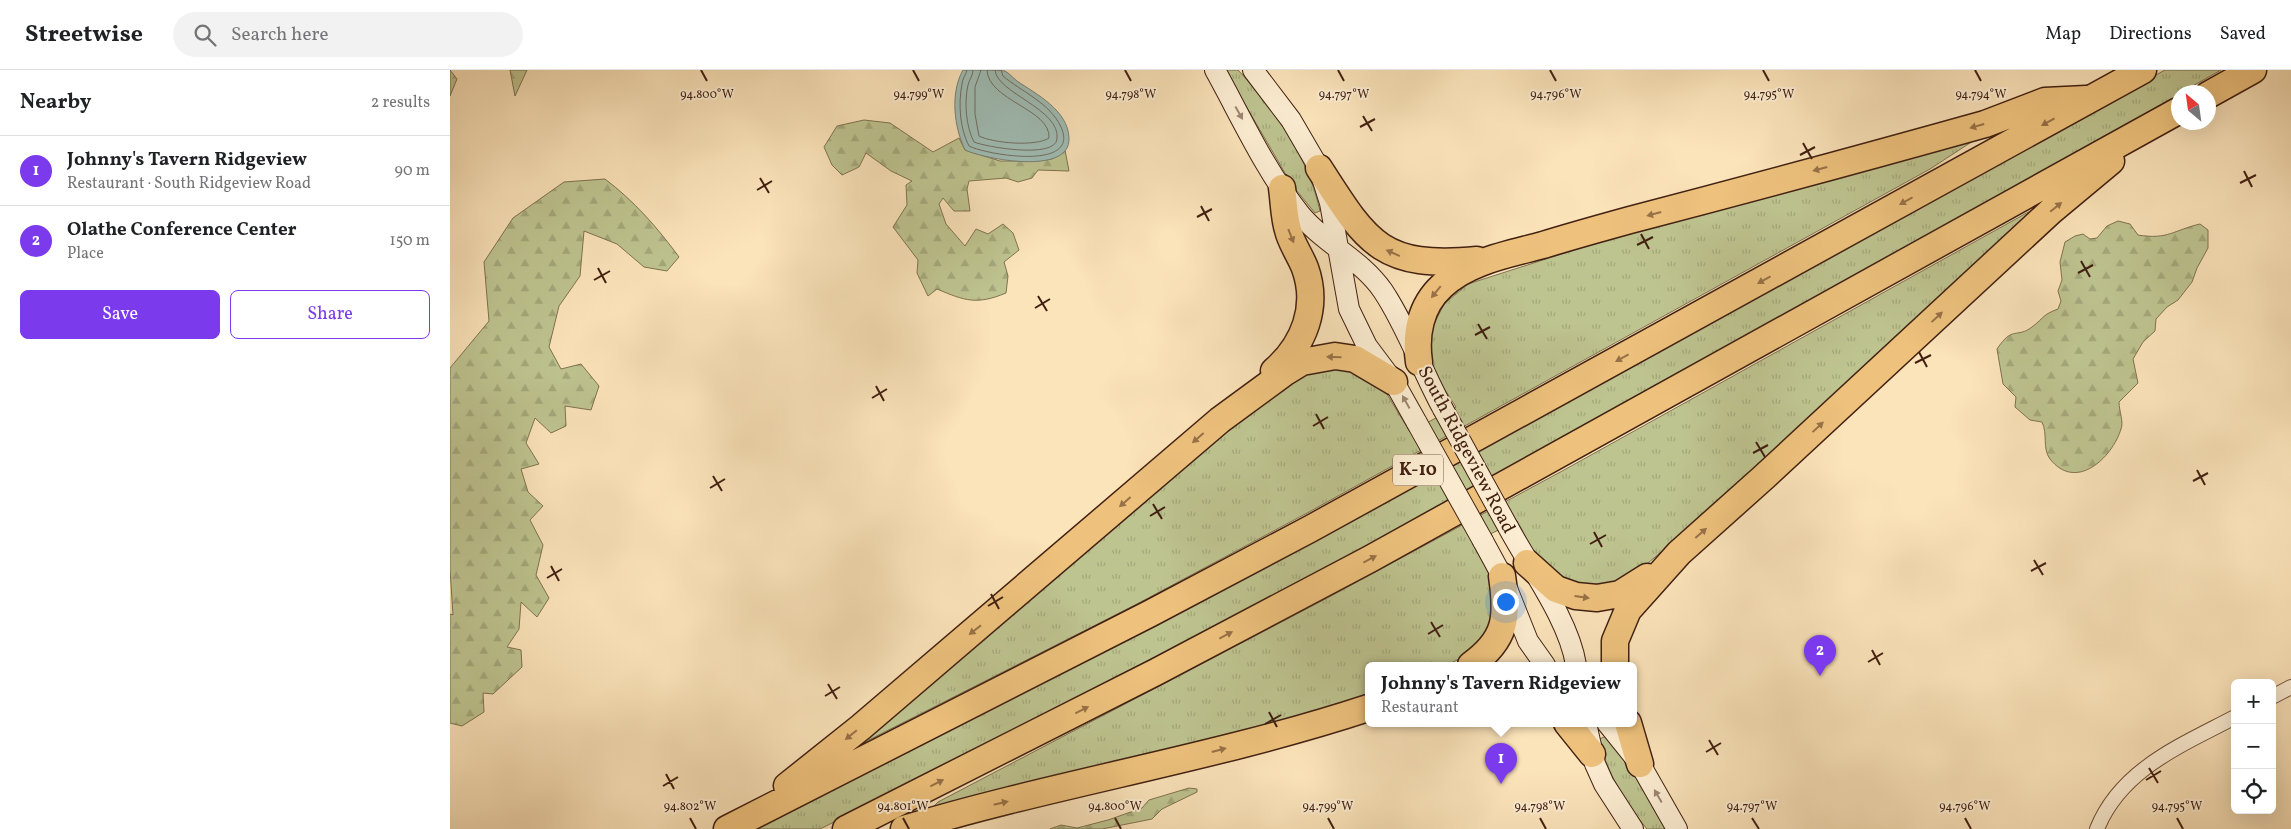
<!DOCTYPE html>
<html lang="en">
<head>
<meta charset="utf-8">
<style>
	body { margin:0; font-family:Vollkorn,serif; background:#f2f2f2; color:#202124 }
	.controls { position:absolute; right:15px; bottom:15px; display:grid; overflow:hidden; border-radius:8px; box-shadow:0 5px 20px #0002 }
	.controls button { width:45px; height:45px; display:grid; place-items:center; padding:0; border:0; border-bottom:1px solid #e0e0e0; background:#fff; color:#202124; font:25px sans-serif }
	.compass { position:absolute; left:1721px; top:15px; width:45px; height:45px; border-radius:50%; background:#fff; box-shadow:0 5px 20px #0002; rotate:331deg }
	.you { position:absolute; left:1055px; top:531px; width:18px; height:18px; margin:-12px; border:4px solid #fff; border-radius:50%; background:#1a73e8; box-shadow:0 0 0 8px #1a73e833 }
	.badge { display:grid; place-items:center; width:32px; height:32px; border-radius:50%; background:#7c3aed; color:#fff; font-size:16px; font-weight:700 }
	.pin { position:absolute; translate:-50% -41px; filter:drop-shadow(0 1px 2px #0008) }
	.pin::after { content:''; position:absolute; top:26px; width:18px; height:15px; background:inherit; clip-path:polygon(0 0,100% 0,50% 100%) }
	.popup { position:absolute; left:915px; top:592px; width:272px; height:65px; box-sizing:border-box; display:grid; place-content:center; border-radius:8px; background:#fff; filter:drop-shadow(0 1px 4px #0005); font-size:16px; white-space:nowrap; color:#757577 }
	.popup b { font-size:19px; color:#202124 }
	.popup::after { content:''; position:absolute; left:50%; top:100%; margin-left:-10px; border:10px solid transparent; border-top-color:#fff }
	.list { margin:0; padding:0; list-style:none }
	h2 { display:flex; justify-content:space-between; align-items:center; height:65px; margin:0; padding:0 20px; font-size:21px }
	h2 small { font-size:16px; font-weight:400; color:#757577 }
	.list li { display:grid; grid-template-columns:32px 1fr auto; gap:15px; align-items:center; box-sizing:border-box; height:70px; padding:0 20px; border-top:1px solid #e0e0e0 }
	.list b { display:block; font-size:19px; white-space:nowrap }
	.list p { margin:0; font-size:16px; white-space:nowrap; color:#757577 }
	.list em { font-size:16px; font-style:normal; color:#757577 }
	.actions { display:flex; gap:10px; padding:15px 20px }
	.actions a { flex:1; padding:11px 0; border:1px solid #7c3aed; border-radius:8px; text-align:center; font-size:18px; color:#7c3aed }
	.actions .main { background:#7c3aed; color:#fff }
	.icon { flex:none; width:28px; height:28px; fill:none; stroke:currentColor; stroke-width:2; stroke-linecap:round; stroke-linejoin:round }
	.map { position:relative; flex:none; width:1841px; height:759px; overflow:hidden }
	header { display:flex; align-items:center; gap:30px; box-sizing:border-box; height:70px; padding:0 25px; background:#fff; border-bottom:1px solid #e0e0e0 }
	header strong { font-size:24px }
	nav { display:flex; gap:28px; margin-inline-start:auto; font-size:18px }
	.search { width:350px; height:45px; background:#f2f2f2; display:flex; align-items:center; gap:12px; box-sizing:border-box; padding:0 18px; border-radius:28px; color:#757577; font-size:19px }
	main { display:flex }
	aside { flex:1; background:#fff }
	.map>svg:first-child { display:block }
	.grass { fill:url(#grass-tufts); stroke:#807250 }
	.forest { fill:url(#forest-firs); stroke:#807250 }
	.water { fill:#9fbdb5; stroke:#797e73 }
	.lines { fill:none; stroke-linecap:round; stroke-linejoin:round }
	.shore { stroke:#706e63; stroke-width:1 }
	.street-casing { stroke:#70513b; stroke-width:16 }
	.secondary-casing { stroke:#412011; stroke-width:22 }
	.highway-casing { stroke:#412011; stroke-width:29 }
	.street { stroke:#fcedd2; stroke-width:14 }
	.secondary { stroke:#fcedd2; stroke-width:20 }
	.highway { stroke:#eec27d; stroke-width:26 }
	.secondary-bridge-casing { stroke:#412011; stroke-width:22; stroke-linecap:butt }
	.secondary-bridge { stroke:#fcedd2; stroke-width:20 }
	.oneway { fill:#9e8672 }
	.oneway2 { fill:#987147 }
	.ticks { fill:none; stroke:#412011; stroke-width:2 }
	.labels { text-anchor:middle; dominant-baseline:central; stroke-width:4; stroke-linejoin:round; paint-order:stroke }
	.shield { fill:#fcedd2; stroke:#795e4b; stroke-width:1 }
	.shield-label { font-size:18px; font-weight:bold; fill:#412011 }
	.street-label { font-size:19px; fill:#412011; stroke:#fcedd2 }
	.ticks-label { font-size:12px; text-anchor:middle; fill:#412011; stroke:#fcedd2; stroke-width:4; stroke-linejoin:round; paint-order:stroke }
</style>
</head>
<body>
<header>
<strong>Streetwise</strong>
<div class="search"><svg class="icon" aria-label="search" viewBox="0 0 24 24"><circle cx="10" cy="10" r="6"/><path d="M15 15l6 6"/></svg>Search here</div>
<nav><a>Map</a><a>Directions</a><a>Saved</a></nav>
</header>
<main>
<aside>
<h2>Nearby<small>2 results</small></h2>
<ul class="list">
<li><span class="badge">1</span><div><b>Johnny's Tavern Ridgeview</b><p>Restaurant · South Ridgeview Road</p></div><em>90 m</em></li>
<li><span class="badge">2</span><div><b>Olathe Conference Center</b><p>Place</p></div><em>150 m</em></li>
</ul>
<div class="actions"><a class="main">Save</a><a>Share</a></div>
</aside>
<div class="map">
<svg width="1841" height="759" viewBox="0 0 1841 759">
	<defs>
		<pattern id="grass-tufts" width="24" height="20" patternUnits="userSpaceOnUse" patternTransform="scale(1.25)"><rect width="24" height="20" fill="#bec490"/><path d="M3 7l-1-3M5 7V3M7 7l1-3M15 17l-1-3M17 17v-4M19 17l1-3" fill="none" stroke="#a4a87b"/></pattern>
		<pattern id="forest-firs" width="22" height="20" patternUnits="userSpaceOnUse" patternTransform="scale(1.25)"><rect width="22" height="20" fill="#bec490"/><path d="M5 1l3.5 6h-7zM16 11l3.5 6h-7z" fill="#a4a87b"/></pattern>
	</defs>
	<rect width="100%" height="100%" fill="#fbe3ba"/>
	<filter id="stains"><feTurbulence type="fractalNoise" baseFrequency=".004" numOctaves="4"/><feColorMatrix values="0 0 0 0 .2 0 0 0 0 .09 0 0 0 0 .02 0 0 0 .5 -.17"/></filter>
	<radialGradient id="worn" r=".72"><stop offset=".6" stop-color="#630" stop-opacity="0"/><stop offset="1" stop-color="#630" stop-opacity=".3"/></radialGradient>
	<path class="grass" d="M775,0H788C825,40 858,87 870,141L865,143L842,115Z
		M1715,0H1771L1732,22H1728V25L1640,77L953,457L603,643L370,759H303L1261,251Z
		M1526,69L1480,99L859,442L687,534L409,675L703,416L850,305L887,298L904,302L935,321L960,362L1006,337L984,303L980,276L982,258L994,234L1018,214L1274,132Z
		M1582,140L1586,144L1290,416L1192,498C1159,520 1128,523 1097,495C1093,490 1087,486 1083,481C1077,472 1073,460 1067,451L1022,473C1028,484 1036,496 1040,507C1055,543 1032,584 995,595C981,599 936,595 918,595V625L671,699L481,739L488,732L881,526L1114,400Z
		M1157,666L1179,693L1215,759H1197C1175,732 1157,703 1149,669Z"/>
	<path class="forest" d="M0,0L7,9L0,26Z
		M60,0H77L65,26Z
		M414,50L440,53L483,82L509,68L515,80L550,91H576L602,89L615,80L619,101L588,100L582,108L568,112L556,108L519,111L517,119L520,141H504L493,128L489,134L496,154L515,176L526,159L538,164L553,154L563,163L569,180L554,192L558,206L556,223C527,235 515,231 487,219L478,226L467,203L468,190L443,157L457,135L456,115L462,111L441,101L416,83L409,97L392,105L382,95L374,77L387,56Z
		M155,109C184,131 207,157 229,187L217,201L194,197L167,174L134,161L130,206L109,236L99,277L111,299L131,294L149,316L141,340L115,336L116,356L101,363L85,348L76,373L89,394L71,399L78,422L93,436L80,450L93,475L86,505L99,528L87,547L71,532L69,559L57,577L71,580L72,597L43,624L33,623L34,642L12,656L0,653V544L3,545L0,499V298L39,251L34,192L63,148L114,112Z
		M1668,151L1680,154L1688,165C1718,170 1724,160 1750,154L1758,160V178L1747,198L1742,212L1728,230L1717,237L1706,249L1705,261L1693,272L1683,289L1688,313L1669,332C1669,341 1674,352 1671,359C1662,388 1626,422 1600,389C1592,378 1598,364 1592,352L1580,350L1565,337L1566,327L1553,314L1547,279C1563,255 1566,269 1582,257C1595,247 1592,245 1608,239L1611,231L1608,221L1612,210L1610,192L1615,172L1625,166L1633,164L1640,169L1647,168L1657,156Z
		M739,718L747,719V722L712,739L702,749L652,759H600L611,755L627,758L658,750L692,738L699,730Z"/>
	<path class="water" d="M513,0C522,0 548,0 555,1C559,3 563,8 567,11C586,24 618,40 619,68C621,106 534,89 515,80C504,57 500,23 513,0Z"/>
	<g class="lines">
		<path class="shore" d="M517,0C516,5 512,9 512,14C508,34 510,59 519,76C537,85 631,101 611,57C600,33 572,22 553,6L551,0
			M523,0C523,6 519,10 518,15C514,32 516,57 524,72C536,77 605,89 607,69C611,39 546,23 545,0
			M531,0L525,17V44L529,66C543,73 585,77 599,68C601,39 538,31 537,0"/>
		<g class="street-casing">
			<path id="street" d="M1822,627L1841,617
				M1647,759C1671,699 1732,675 1785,647"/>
		</g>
		<g class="secondary-casing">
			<path id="secondary" d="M765,0C791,47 816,102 850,144C873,173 911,189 933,221C957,257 972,301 993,339
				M803,0L841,50L869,98L880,133L899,239L917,276L944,312L967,353
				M1058,457C1080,498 1119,550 1126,595
				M1033,471L1052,506L1078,571L1095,595
				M1136,653L1145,694L1154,714L1183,759
				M1157,653L1190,694L1227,759"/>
		</g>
		<g class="highway-casing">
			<path id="highway" d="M1758,25L1803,0
				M869,98C917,173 931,199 1027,190
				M969,292C965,265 970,236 992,216C1018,191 1060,184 1093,175C1122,166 1151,158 1180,150C1299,119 1417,87 1535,54L1595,31L1636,29
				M824,301C854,275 869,237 855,198C850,185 841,173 838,160C834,147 834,132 832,118
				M1077,493L1106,519L1126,526L1147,528L1170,524L1197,507
				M1021,595C1057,569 1058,547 1052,506
				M1165,595V571L1178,540L1229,483L1314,407L1601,141L1661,91
				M1117,653L1142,684
				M1178,653L1190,694
				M337,716L411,657L770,350L834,303L852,292L885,286L905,289L944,312
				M277,759L701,543L860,459L1693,0
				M396,759L706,602L920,489L1728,41
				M454,759C607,713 766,688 918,638"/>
		</g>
		<use href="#street" class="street"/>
		<use href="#secondary" class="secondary"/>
		<use href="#highway" class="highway"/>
		<g class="secondary-bridge-casing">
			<path id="secondary-bridge" d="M993,339L1058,457
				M967,353L1033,471"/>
		</g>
		<use href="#secondary-bridge" class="secondary-bridge"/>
	</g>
	<defs><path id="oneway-solid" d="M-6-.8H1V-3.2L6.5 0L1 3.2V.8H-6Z" transform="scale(1.25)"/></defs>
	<g class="oneway">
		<use href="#oneway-solid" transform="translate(789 43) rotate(61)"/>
		<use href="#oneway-solid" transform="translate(956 332) rotate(-119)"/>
		<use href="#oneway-solid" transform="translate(1208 726) rotate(-120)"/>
	</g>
	<g class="oneway2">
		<use href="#oneway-solid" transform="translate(1598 52) rotate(151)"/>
		<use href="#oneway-solid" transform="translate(1527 56) rotate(164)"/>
		<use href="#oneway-solid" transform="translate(1370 99) rotate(165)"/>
		<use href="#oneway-solid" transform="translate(1456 131) rotate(151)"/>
		<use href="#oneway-solid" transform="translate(1606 137) rotate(-39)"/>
		<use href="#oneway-solid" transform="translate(1204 144) rotate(165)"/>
		<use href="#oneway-solid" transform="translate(841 166) rotate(68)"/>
		<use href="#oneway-solid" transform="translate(943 183) rotate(-156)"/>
		<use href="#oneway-solid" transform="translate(1314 210) rotate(151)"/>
		<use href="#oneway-solid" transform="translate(986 222) rotate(129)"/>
		<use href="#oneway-solid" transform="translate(1487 247) rotate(-43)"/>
		<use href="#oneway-solid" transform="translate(884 287) rotate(-178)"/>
		<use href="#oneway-solid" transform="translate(1172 288) rotate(151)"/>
		<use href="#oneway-solid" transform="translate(1368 357) rotate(-43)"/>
		<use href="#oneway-solid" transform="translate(748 368) rotate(139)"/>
		<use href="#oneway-solid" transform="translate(675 432) rotate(139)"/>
		<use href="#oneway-solid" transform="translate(1251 463) rotate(-41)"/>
		<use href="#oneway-solid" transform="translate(920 489) rotate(-28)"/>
		<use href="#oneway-solid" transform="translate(1132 527) rotate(8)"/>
		<use href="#oneway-solid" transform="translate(525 560) rotate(142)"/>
		<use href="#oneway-solid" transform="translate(776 565) rotate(-28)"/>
		<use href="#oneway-solid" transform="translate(632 640) rotate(-27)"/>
		<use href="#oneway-solid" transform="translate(401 665) rotate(141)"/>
		<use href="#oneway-solid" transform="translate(769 680) rotate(-15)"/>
		<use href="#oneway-solid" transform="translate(487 713) rotate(-27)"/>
		<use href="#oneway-solid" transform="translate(551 733) rotate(-13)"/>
	</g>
	<path class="ticks" d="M251,0L257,11M463,0L469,11M675,0L681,11M888,0L894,11M1100,0L1106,11M1313,0L1319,11M1525,0L1531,11M913,46L922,61M910,57L925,49M1353,73L1362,89M1350,85L1365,77M1794,101L1802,117M310,108L319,123M1790,113L1806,105M307,120L322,111M751,136L759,151M747,147L762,139M1191,164L1199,179M1187,175L1203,167M1631,191L1640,207M148,198L156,213M1628,203L1643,195M144,210L160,201M588,226L597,241M585,238L600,229M1028,254L1037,269M1025,265L1040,257M1469,282L1477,297M1465,293L1481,285M426,316L434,331M422,328L437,319M866,344L874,359M863,356L878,347M1306,372L1315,387M1303,383L1318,375M1747,400L1755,415M263,406L272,421M1743,411L1758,403M260,418L275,409M703,434L712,449M700,446L715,437M1144,462L1152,477M1140,474L1156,465M1584,490L1593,505M101,496L109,511M1581,501L1596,493M97,508L112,499M541,524L549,539M538,536L553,527M981,552L990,567M978,564L993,555M1422,580L1430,595M1418,592L1433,583M378,614L387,629M375,626L390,617M819,642L827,657M815,654L831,645M1259,670L1268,685M1256,682L1271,673M1699,698L1708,713M216,704L224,719M1696,710L1711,701M213,716L228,707M240,748L246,759M453,748L459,759M665,748L671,759M878,748L884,759M1090,748L1096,759M1302,748L1309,759M1515,748L1521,759M1727,748L1733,759"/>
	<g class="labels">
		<rect class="shield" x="943" y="384.5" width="50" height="31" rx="4"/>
		<g class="shield-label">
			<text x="968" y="400">K-10</text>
		</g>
		<g class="street-label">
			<text transform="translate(1016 380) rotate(62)">South Ridgeview Road</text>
		</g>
	</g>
	<g class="ticks-label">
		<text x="257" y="28">94.800°W</text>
		<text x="469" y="28">94.799°W</text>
		<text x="681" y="28">94.798°W</text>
		<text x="894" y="28">94.797°W</text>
		<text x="1106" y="28">94.796°W</text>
		<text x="1319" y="28">94.795°W</text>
		<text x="1531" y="28">94.794°W</text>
		<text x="240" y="740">94.802°W</text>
		<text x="453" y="740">94.801°W</text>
		<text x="665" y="740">94.800°W</text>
		<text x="878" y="740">94.799°W</text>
		<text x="1090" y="740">94.798°W</text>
		<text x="1302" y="740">94.797°W</text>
		<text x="1515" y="740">94.796°W</text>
		<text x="1727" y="740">94.795°W</text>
	</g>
	<rect width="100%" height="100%" filter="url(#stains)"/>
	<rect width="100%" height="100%" fill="url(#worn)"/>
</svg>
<div class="controls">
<button>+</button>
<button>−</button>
<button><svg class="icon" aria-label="locate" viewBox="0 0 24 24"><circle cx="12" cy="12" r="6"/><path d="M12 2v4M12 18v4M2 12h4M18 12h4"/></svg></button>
</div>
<svg class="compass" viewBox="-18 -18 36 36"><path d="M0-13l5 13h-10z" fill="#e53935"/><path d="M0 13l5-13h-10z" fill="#757577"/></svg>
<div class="you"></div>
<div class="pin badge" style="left:1051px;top:714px">1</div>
<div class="popup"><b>Johnny's Tavern Ridgeview</b>Restaurant</div>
<div class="pin badge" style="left:1370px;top:606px">2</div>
</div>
</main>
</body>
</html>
